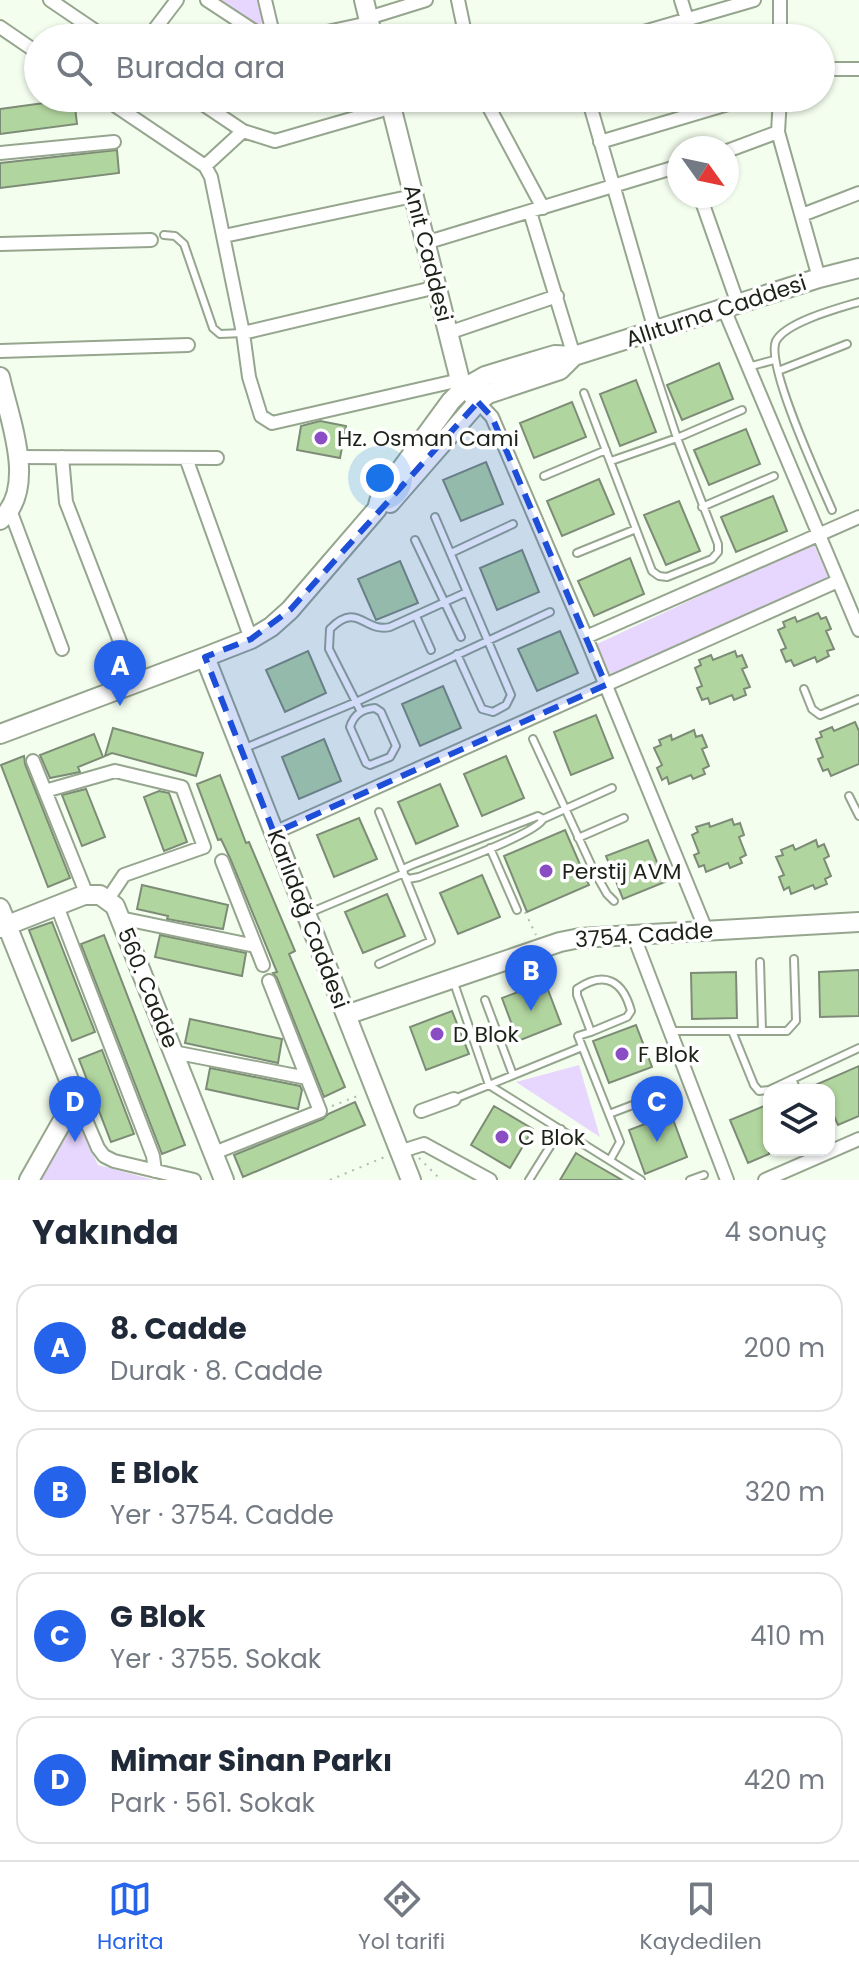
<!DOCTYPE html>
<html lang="tr">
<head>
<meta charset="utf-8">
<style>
	body { margin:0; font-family:Poppins,sans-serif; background:#f6f6f7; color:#1f2937 }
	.controls { position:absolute; right:24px; bottom:24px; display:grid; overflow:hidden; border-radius:16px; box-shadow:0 2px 6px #0004 }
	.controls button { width:72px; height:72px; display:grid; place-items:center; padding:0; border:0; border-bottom:2px solid #e0e1e3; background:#fff; color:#1f2937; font:40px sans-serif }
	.compass { position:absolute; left:667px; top:136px; width:72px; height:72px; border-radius:50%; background:#fff; box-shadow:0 2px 6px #0004; rotate:123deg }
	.you { position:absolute; left:380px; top:478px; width:28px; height:28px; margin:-20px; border:6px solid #fff; border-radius:50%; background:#1a73e8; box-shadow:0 0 0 12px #1a73e833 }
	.badge { display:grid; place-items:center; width:52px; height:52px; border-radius:50%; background:#2563eb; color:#fff; font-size:26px; font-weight:700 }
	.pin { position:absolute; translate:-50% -66px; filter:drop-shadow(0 2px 4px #0008) }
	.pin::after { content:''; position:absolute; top:42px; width:28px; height:24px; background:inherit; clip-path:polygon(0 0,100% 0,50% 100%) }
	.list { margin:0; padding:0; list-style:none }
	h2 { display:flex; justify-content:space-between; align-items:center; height:104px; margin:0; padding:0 32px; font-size:34px }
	h2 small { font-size:26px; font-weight:400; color:#747a83 }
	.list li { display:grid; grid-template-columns:52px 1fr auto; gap:24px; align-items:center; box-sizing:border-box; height:128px; margin:0 16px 16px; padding:0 16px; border:2px solid #e0e1e3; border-radius:24px }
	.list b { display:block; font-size:30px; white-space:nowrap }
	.list p { margin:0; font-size:26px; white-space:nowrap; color:#747a83 }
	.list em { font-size:26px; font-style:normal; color:#747a83 }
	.icon { flex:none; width:44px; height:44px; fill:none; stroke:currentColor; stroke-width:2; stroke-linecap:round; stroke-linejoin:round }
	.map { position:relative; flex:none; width:859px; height:1180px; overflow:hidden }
	.search { position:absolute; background:#fff; box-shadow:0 2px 6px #0004; left:24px; right:24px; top:24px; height:88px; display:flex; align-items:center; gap:20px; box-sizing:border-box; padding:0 28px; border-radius:44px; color:#747a83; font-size:30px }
	.sheet { height:680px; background:#fff }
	nav { display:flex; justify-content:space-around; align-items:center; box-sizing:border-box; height:112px; border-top:2px solid #e0e1e3; background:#fff; font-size:22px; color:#747a83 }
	nav a { display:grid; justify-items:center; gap:4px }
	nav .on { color:#2563eb }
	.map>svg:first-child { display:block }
	.green { fill:#e7d6fd }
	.building { fill:#b1d59f; stroke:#7d8c76; stroke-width:2 }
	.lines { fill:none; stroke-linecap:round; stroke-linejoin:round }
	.lane-casing { stroke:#96a68e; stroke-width:10 }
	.street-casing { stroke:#96a68e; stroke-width:16 }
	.secondary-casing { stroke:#96a68e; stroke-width:22 }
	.path { stroke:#b1baad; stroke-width:2; stroke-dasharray:2 6; stroke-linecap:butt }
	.lane { stroke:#fff; stroke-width:6 }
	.street { stroke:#fff; stroke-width:12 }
	.secondary { stroke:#fff; stroke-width:18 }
	.marked { fill:#1d4ed8; fill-opacity:0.2; stroke:#1d4ed8; stroke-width:6; stroke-dasharray:16 10; stroke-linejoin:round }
	.poi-dot { fill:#8a4dc3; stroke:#fff; stroke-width:3 }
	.labels { text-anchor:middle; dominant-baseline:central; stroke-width:7; stroke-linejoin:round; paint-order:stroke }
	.street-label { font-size:22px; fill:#1c2218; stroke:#fff }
	.poi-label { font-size:22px; fill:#1c2218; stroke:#fff; text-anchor:start }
</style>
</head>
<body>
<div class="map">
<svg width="859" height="1180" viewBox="0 0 859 1180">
	<rect width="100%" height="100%" fill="#f4feef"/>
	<path class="green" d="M216,0H259L263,20L258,27Z
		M813,543L829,578L611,676L597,644Z
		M579,1065L600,1137L516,1082Z
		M76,1119L98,1165L154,1180H41Z"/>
	<path class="building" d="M74,99L77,124L0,134V109Z
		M117,150L119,173L0,188V163Z
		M719,363L733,399L682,420L667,385Z
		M636,380L656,432L620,446L600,394Z
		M572,402L586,437L534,458L520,423Z
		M320,421L346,426L340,458L297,450L301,426Z
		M746,429L760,464L709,485L694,450Z
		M486,462L503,504L461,521L443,480Z
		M599,479L614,514L562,536L547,501Z
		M773,496L787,531L736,552L721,517Z
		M679,501L700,551L666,565L644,515Z
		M522,550L539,592L497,610L480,568Z
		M630,558L644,594L594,616L578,581Z
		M400,561L418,603L376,620L358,579Z
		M818,613L821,619L826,617L831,629L826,631L834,649L827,651L829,656L817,662L815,657L794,666L791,660L786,662L781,650L786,648L778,630L785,627L783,622L795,617L797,622Z
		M560,631L578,673L537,691L518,649Z
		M308,651L326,693L285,712L266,670Z
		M735,651L737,657L742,655L747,667L742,669L750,687L744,689L746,695L734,700L732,695L710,704L708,698L702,700L697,688L702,686L695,668L701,665L699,660L711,655L713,660Z
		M443,686L461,728L420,746L402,704Z
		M596,715L613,758L571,775L554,732Z
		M855,722L859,731V764L831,776L828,769L823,771L818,759L823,757L816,739L822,737L820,732L832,727L834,731Z
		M113,728L203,753L196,776L112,753L105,756Z
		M694,730L696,737L702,735L707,747L702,749L709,766L703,769L705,774L693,779L691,775L669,784L667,777L662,780L657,768L662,765L654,748L661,745L659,740L671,735L672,740Z
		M94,734L103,757L78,767L80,772L50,778L40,755Z
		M324,739L341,781L299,799L282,757Z
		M24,756L25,764L70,878L48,887L1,765Z
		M506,756L524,798L482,816L464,774Z
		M220,775L246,843L249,842L295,951L289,954L345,1087L324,1097L277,978L273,973L277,972L230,858L221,839L218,840L197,784Z
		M440,784L458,826L416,844L398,802Z
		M86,789L105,837L82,846L62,795Z
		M159,791L169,793L187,842L164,851L144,797Z
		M359,818L377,859L334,877L317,835Z
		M732,819L734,825L740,823L744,835L739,837L746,855L740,858L742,863L730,868L728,863L706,872L704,865L699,867L694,855L699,853L692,835L698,832L696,827L709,823L710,827Z
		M565,830L589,885L527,912L504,856Z
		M648,840L665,882L623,899L606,856Z
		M816,840L818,847L824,844L829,856L824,859L831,876L825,879L827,884L815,889L813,885L791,894L789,887L784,890L779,877L784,875L776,857L783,855L781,850L793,845L795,850Z
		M482,875L500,917L458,934L440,893Z
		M142,885L228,905L223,929L167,919L168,916L137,909Z
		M387,894L405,936L363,953L345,912Z
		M52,922L95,1032L72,1041L29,930Z
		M104,935L185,1145L162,1154L81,944Z
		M160,935L246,953L242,976L155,957Z
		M859,970V1016L820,1017L819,972Z
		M736,972L737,1018L692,1019L691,973Z
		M545,982L561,1024L518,1041L502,998Z
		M452,1011L469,1054L426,1070L410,1027Z
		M190,1019L282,1039L278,1063L185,1043Z
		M636,1025L652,1067L609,1083L593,1041Z
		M102,1050L134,1134L111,1142L79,1059Z
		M859,1066V1116L838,1125L829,1105V1090H804Z
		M210,1068L300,1086L302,1090L298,1109L206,1089Z
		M355,1102L365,1125L243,1177L234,1155L323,1119L328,1114Z
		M769,1104V1154L748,1163L730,1120Z
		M494,1106L533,1129L510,1168L471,1145Z
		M671,1114L687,1157L645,1174L629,1130Z
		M576,1153L584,1158L622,1180H560Z"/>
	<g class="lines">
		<g class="lane-casing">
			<path id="lane" d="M164,235L175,236L184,244L213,328L220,334L243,333
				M748,367L774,360
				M778,371L847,344
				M584,393L652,571L659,576L667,577L712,559L718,552V544L677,438L644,338
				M611,461L677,438L742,410
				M544,476L606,450
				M702,507L774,476
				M832,510C820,482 765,364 776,341C786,322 839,308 859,302
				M435,517L511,695L506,705L493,712L482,709L457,654
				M415,540L461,637
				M451,553L513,524
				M577,553L636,529
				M416,616L431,650
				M804,689L812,709L820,715L859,699
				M375,708L381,712L396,746L390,757L370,765L366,763L350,727C354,714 362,709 375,708Z
				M361,712L329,649L330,629C358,601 364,633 390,627L467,592
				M533,739L594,871L607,894L614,901
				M245,748L356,702L550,612
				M849,796L859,816
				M379,812L431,941L379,964
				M578,838L624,818
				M490,848L517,910
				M405,876L408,879L419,877C440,868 537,834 543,819
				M309,913L402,874L405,868L414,864L538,816L543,819L612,788
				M760,962L762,1031
				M453,980L489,1085L582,1047
				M485,1000L513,1075
				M670,1031H787L796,1021L794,959
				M732,1031L754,1085L759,1091L769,1090
				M591,1032L627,1017L631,1011C623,981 605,970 577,989V995L591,1032L578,1036L620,1142L610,1160
				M792,1079L797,1090
				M769,1090L859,1048
				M454,1099L489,1085L641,1180
				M609,1114L672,1090
				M529,1180L561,1129
				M690,1180L704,1175"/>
		</g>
		<g class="street-casing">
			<path id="street" d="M50,0L106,38
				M207,0L265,38
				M265,0L274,38
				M458,0L466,38
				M681,0L687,19
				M368,18L426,0
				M0,27L38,53
				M148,38L177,0
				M299,38L369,23
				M623,38L754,0
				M780,38V0
				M821,69H859
				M104,98L205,166L211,177L243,333L249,377L261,416L272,423L460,380
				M194,98L243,131L275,141L424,98
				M484,98L543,208
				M588,98L655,330
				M780,98L778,132L819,278
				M600,142L748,98
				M727,151L778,132
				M0,153L114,142
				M205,166L243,131
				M700,196L738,304
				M530,212L574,356
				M802,215L859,193
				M224,236L413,196
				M425,243L679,166
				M0,244L151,240
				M724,309L859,630
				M243,333L437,287
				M448,333L557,296
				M0,351L188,345
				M478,402L492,417L586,637L706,930
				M18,457L217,458
				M62,457L66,502L136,683
				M186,458L251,639
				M10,510L62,649
				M586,637L859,517
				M33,761L87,895
				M45,791L115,771L182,787L204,847L124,875L108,899
				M274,833L838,581
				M222,861L263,965
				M57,906L153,1156L155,1171
				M120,918L255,946
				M633,934L727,1180
				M173,1052L307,1078
				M73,1090L98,1148L104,1156L114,1161L194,1180
				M421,1111L454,1099
				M399,1152L424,1144L490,1180
				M214,1153L320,1111L269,981
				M765,1180L859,1139"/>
		</g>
		<g class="secondary-casing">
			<path id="secondary" d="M364,0L373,38
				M389,98L460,380L478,402
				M0,377C9,418 38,489 0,520
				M390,503L478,402L488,394L560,370L574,356
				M205,657L411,1180
				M0,734L205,657L251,639L271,627L290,610L377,509L380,498L451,401L464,388L485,376L521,365L555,355L574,356L819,278L859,268
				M0,908L73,1090L67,1113L29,1180
				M0,928L84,895H100L115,906L224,1180
				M346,1015L560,942L580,938L859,922"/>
		</g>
		<path class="path" d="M525,912L536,935
			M332,1106L360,1095
			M419,1158L441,1180
			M330,1180L387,1156"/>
		<use href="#lane" class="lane"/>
		<use href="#street" class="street"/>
		<use href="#secondary" class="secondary"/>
	</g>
	<path class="marked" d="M478,402L492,417L606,685L274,833L205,657L251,639L290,610Z"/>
	<g class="poi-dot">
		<circle cx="321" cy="438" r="8"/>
		<circle cx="546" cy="871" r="8"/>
		<circle cx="437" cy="1034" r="8"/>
		<circle cx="622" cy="1054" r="8"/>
		<circle cx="502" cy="1137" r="8"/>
	</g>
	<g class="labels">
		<g class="street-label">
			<text transform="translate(428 253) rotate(76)">Anıt Caddesi</text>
			<text transform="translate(716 311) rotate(-18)">Allıturna Caddesi</text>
			<text transform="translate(308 919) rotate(69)">Karlıdağ Caddesi</text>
			<text transform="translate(644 935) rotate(-4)">3754. Cadde</text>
			<text transform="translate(148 988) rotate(68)">560. Cadde</text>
		</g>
		<g class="poi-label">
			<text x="337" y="438">Hz. Osman Cami</text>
			<text x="562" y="871">Perstij AVM</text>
			<text x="453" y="1034">D Blok</text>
			<text x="638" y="1054">F Blok</text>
			<text x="518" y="1137">C Blok</text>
		</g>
	</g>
</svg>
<div class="controls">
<button><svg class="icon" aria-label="layers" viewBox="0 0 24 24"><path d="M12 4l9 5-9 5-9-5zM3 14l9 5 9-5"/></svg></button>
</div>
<svg class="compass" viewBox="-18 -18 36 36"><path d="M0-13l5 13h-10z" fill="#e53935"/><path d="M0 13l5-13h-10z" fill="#747a83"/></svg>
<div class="you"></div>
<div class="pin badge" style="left:120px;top:706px">A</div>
<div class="pin badge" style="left:531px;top:1011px">B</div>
<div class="pin badge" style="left:657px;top:1142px">C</div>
<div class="pin badge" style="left:75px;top:1142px">D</div>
<div class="search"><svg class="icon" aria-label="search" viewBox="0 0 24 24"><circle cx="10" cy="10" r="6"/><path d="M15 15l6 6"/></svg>Burada ara</div>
</div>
<section class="sheet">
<h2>Yakında<small>4 sonuç</small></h2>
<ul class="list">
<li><span class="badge">A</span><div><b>8. Cadde</b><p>Durak · 8. Cadde</p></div><em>200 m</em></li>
<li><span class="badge">B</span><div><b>E Blok</b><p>Yer · 3754. Cadde</p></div><em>320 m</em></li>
<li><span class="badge">C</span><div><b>G Blok</b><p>Yer · 3755. Sokak</p></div><em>410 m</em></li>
<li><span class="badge">D</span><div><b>Mimar Sinan Parkı</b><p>Park · 561. Sokak</p></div><em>420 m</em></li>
</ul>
</section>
<nav>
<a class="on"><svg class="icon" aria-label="map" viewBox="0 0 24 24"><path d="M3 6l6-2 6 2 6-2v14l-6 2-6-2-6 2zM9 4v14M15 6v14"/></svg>Harita</a>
<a><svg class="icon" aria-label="directions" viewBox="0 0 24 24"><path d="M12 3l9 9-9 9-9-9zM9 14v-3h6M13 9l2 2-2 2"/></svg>Yol tarifi</a>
<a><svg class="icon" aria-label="saved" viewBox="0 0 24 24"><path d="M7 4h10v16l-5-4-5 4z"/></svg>Kaydedilen</a>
</nav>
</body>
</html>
